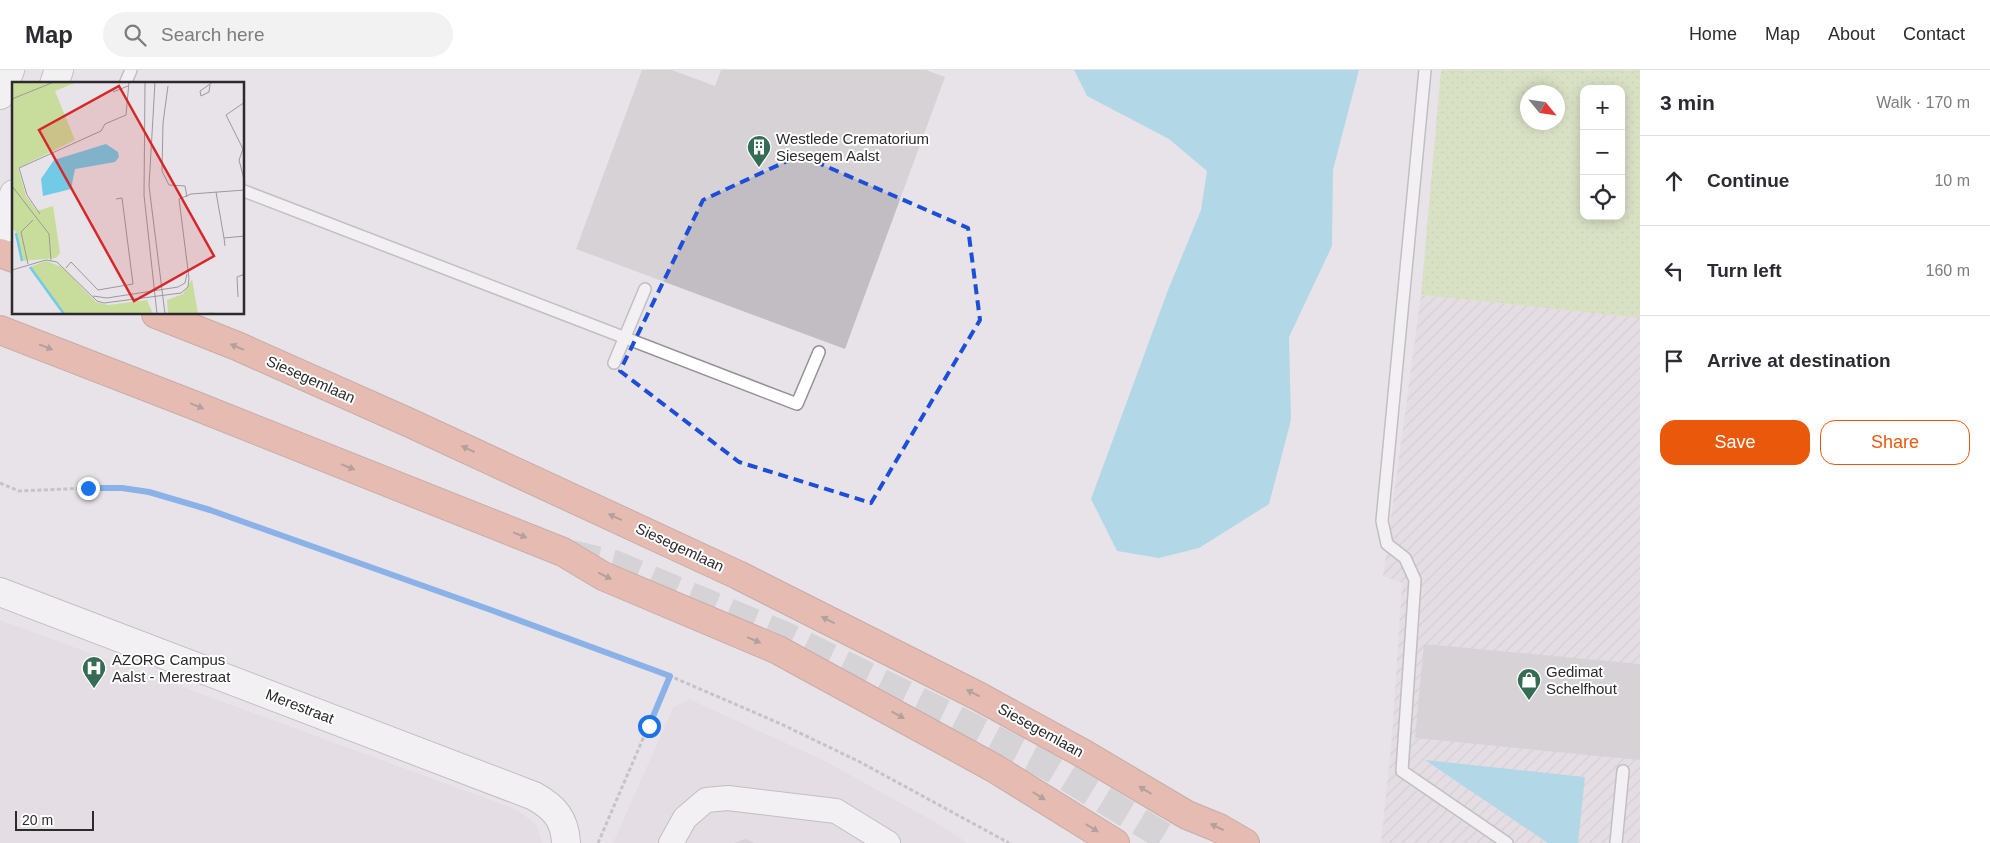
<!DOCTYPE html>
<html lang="en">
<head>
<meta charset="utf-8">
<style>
	body { margin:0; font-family:Helvetica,sans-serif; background:#f2f2f3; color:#2b2b33 }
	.controls { position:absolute; right:15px; top:15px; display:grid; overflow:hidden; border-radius:10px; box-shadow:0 2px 12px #0003 }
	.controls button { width:45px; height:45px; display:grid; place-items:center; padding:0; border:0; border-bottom:1px solid #e1e1e2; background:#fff; color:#2b2b33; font:25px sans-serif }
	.compass { position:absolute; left:1520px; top:15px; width:45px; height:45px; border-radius:50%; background:#fff; box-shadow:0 2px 12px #0003; rotate:119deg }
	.scale { position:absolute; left:15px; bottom:12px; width:79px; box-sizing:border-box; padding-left:5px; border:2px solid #2c2a2c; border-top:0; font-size:14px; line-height:18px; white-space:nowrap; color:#2c2a2c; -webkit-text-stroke:4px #fff; paint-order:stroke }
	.stop { position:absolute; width:15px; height:15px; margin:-11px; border:4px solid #1a73e8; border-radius:50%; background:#fff }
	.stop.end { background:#1a73e8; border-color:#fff; box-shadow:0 1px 5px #0008 }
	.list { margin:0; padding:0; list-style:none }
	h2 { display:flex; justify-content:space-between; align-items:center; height:65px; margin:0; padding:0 20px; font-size:21px }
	h2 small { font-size:16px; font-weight:400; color:#7c7c81 }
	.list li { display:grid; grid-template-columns:32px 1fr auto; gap:15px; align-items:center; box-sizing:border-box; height:90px; padding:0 20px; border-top:1px solid #e1e1e2 }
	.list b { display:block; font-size:19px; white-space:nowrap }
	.list em { font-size:16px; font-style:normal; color:#7c7c81 }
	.actions { display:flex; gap:10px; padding:15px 20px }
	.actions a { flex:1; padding:11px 0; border:1px solid #ea580c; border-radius:15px; text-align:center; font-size:18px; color:#ea580c }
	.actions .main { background:#ea580c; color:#fff }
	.icon { flex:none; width:28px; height:28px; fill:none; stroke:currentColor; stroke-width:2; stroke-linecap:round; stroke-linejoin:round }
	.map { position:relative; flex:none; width:1640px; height:773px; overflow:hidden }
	header { display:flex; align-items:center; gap:30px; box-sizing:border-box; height:70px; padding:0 25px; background:#fff; border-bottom:1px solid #e1e1e2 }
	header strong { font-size:24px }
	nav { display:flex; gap:28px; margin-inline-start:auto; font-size:18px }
	.search { width:350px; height:45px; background:#f2f2f3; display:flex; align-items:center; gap:12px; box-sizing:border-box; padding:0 18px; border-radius:28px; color:#7c7c81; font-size:19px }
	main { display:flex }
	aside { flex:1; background:#fff }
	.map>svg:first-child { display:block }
	.built { fill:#dfd6e0 }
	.industrial { fill:url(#industrial-furrows) }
	.grass { fill:url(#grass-dots); fill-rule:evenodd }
	.water { fill:#71cae6 }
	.building { fill:#c1bdc2 }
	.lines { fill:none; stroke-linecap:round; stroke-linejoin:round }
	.highway-tunnel { stroke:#c2bec2; stroke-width:28; stroke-dasharray:28 14; stroke-linecap:butt }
	.lane-casing { stroke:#959196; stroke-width:14 }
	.street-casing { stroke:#959196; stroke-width:26 }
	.secondary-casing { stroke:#959196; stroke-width:30 }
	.highway-casing { stroke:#a26959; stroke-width:30 }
	.path { stroke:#9e9b9f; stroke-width:3; stroke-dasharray:4 2.5; stroke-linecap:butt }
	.lane { stroke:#fff; stroke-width:11 }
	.street { stroke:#fff; stroke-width:24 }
	.secondary { stroke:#fff; stroke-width:28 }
	.highway { stroke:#e28b71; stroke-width:28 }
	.oneway { fill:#755148 }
	.route { stroke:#1a73e8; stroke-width:6 }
	.marked { fill:none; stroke:#1d4ed8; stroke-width:4; stroke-dasharray:10 6; stroke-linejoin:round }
	.labels { text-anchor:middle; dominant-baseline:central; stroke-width:4; stroke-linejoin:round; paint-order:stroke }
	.poi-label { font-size:15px; fill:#2c2a2c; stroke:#fff; text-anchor:start }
	.street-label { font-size:15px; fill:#2c2a2c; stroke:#fff }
	.inset-river { fill:none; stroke:#71cae6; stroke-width:2.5 }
	.inset-road { fill:none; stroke:#9c999d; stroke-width:1 }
	.view { fill:#d62828; fill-opacity:0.15; stroke:#d62828; stroke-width:2.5 }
	.inset-edge { fill:none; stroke:#2c2a2c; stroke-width:2.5 }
</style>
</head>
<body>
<header>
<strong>Map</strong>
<div class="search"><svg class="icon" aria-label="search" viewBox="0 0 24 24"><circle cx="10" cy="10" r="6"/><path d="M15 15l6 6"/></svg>Search here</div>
<nav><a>Home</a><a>Map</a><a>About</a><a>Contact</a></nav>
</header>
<main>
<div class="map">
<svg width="1640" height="773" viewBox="0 0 1640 773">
	<defs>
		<pattern id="industrial-furrows" width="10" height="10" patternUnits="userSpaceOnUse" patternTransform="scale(1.25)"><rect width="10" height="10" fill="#dfd6e0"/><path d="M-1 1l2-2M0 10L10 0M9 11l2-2" fill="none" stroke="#c0b8c0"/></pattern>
		<pattern id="grass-dots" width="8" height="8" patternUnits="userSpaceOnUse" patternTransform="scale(1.25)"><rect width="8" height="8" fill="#c8dd9b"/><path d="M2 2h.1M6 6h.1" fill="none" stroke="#acbe86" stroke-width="1.8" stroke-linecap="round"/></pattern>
	</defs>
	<rect width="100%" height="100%" fill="#e7e3e8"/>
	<path class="built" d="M0,550L515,739L536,754L542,773H0Z
		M689,629L823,690L935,752L968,773H613L673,638Z"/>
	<path class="industrial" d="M1421,225L1640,248V773H1381L1392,666L1402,513L1383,506Z"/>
	<path class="grass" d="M1441,0H1640V248L1421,225ZM1584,19H1621V146H1584ZM1528,22H1558V52H1528Z"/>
	<path class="water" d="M1074,0H1359L1333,100L1332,176L1289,267L1291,350L1269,434L1199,478L1159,488L1117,481L1091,429L1168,220L1201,140L1207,101L1169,69L1087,26Z
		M1425,690L1585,707L1578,773H1548Z"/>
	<path class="building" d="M642,0H672L715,16L721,0H926L945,7L845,279L576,179Z
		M1424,574L1640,594V690L1415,668Z
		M745,769L755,773H734Z"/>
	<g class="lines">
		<path class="highway-tunnel" d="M571,484L614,494L786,566L954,648L1053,699L1175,773"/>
		<g class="lane-casing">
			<path id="lane" d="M1425,0L1382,451L1387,474L1405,488L1415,510L1402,701L1507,773
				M125,14L131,0
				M244,121L797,334L819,282
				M614,293L645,219
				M1616,773L1623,701"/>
		</g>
		<g class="street-casing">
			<path id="street" d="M671,773L685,748L706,730L728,728L836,741L888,773"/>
		</g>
		<g class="secondary-casing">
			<path id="secondary" d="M54,14L59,0
				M0,25L10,0
				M0,162L14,124
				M0,522L534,726C554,737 565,749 566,773"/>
		</g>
		<g class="highway-casing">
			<path id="highway" d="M0,183L14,188
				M156,244L237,276L410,353L738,505L978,626L1084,684L1187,745L1219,758L1245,773
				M0,260L191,334L563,482L603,506L778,580L994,698L1115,773"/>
		</g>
		<path class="path" d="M0,413L19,421L88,418H122L149,422L210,440L491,540L670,606L781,654L860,692L1009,773
			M598,773L670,606"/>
		<use href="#lane" class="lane"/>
		<use href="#street" class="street"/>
		<use href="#secondary" class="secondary"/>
		<use href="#highway" class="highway"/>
	</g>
	<defs><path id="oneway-solid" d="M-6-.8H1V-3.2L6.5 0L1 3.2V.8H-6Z" transform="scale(1.25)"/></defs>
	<g class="oneway">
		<use href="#oneway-solid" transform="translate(46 277) rotate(21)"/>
		<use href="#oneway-solid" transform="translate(237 277) rotate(-157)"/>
		<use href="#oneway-solid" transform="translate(197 336) rotate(22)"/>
		<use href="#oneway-solid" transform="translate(468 379) rotate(-155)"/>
		<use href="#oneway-solid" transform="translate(348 397) rotate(22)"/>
		<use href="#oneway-solid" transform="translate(615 447) rotate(-155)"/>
		<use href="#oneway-solid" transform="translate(520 465) rotate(21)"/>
		<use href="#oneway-solid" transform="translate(605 506) rotate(26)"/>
		<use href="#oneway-solid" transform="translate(828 550) rotate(-153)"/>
		<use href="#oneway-solid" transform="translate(754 570) rotate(23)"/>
		<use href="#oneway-solid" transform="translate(973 623) rotate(-153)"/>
		<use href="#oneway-solid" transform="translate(898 645) rotate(29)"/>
		<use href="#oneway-solid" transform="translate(1145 720) rotate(-149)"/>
		<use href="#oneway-solid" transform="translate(1039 726) rotate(32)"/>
		<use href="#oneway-solid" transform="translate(1217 757) rotate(-155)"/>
		<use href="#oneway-solid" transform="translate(1092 758) rotate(32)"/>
	</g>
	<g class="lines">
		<path class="route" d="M88,418H122L149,422L210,440L491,540L670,606L649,656"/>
	</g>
	<path d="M0 0H1640V773H0ZM800,85L968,158L980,250L871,433L739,392L620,301L703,130Z" fill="#e7e3e8" fill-opacity=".55" fill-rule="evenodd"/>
	<path class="marked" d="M800,85L968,158L980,250L871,433L739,392L620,301L703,130Z"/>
	<defs>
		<g id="building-pin" transform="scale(1.25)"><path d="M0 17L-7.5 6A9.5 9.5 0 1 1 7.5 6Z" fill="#356d54" stroke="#fff"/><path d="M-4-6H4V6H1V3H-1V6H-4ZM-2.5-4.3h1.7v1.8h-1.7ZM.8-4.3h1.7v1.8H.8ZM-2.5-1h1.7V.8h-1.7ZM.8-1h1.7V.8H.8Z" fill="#fff"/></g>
		<g id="hospital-pin" transform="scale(1.25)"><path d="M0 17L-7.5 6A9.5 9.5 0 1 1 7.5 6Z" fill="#356d54" stroke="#fff"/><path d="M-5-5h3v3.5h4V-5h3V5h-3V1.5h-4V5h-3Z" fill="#fff"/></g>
		<g id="shop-pin" transform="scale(1.25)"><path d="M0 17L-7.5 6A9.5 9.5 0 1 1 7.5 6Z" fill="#356d54" stroke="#fff"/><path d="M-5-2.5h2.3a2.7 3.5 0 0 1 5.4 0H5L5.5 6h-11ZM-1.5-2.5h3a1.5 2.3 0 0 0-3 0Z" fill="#fff"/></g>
	</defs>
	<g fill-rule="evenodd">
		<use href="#building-pin" x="759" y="77"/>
		<use href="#hospital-pin" x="94" y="598"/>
		<use href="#shop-pin" x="1529" y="610"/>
	</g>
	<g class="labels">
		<g class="poi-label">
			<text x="776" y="68">Westlede Crematorium<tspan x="776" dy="17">Siesegem Aalst</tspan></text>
			<text x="112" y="589">AZORG Campus<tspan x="112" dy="17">Aalst - Merestraat</tspan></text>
			<text x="1546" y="601">Gedimat<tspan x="1546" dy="17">Schelfhout</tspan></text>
		</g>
		<g class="street-label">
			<text transform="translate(311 309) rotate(24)">Siesegemlaan</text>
			<text transform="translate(680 477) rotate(25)">Siesegemlaan</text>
			<text transform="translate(300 636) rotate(21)">Merestraat</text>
			<text transform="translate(1041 660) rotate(29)">Siesegemlaan</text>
		</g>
	</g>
	<g transform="translate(12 12)">
		<rect width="232" height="232" fill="#e7e3e8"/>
		<path d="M0,0H65L43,9L63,58L6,86L14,114L25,129L41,124L48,171L44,176L10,179L4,150L0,146ZM34,179L50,185L84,220L96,223L135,218L141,232H52L18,185ZM180,197L186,232L202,230V232H156L155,218L171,212Z" fill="#c8dd9b"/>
		<path d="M94,62L106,70L107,75L103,80L63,87L59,107L31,114L29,97L42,78Z" fill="#71cae6"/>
		<path class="inset-river" d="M4,151L10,179M18,185L52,232"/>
		<path class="inset-road" d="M133,0L132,113L145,232M143,0L137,104L153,232M198,3L197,10L189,14L188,9L201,0M156,4L151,41L150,89L157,103L173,104L175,115M101,10L116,4M0,17L42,0M231,67L214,33L233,20M231,67L227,78L233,101M0,104L37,152L39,178M204,110L212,156M28,132L15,113L7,86L89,49L93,42L114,33L117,0M213,164L212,156L233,154M16,182L9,150L21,138M54,186L59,180L86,208L121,202L110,116L104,117M0,188L34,178L45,180L85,219L92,221L169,211L176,205L177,196L167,117L179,112L233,108M81,214L95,216L166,205L173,201L175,192M226,215L225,195L233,192"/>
		<path class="view" d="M107,4L202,174L122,219L27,48Z"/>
		<rect width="232" height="232" class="inset-edge"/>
	</g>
</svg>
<div class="controls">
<button>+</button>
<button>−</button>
<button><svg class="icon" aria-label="locate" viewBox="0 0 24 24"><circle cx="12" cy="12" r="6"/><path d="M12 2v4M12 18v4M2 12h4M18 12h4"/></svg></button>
</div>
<svg class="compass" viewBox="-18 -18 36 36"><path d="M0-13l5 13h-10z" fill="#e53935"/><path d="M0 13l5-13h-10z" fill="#7c7c81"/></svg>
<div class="scale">20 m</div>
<div class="stop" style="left:649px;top:656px"></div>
<div class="stop end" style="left:88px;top:418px"></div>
</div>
<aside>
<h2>3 min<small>Walk · 170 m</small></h2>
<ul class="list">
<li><svg class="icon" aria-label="ahead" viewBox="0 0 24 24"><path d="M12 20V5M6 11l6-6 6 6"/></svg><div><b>Continue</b></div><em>10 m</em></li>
<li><svg class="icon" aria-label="left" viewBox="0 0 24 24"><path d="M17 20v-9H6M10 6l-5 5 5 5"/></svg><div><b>Turn left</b></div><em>160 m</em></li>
<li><svg class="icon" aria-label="arrive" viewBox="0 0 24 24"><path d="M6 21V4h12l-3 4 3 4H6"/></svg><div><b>Arrive at destination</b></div></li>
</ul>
<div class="actions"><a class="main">Save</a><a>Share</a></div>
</aside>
</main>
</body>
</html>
